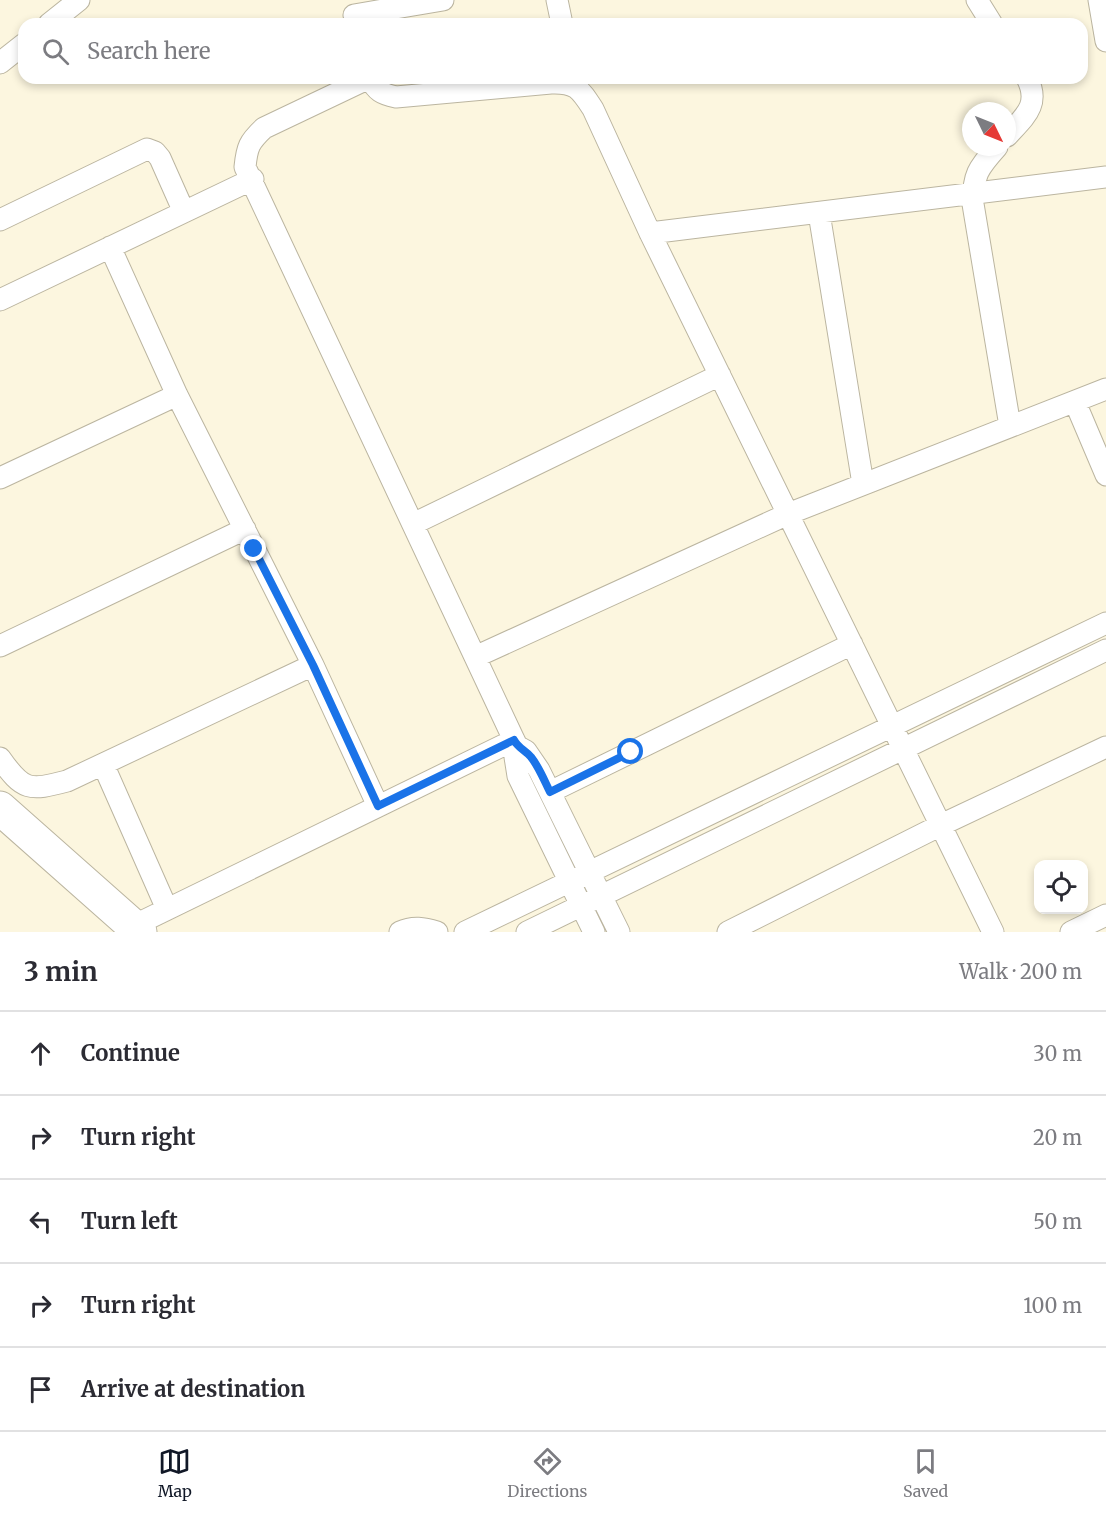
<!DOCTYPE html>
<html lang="en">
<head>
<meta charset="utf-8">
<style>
	body { margin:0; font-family:Merriweather,serif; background:#f2f2f3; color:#2b2b33 }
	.controls { position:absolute; right:18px; bottom:18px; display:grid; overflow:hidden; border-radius:12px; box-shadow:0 3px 9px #0003 }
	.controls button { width:54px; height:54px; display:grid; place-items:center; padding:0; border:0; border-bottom:2px solid #e1e1e2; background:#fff; color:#2b2b33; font:30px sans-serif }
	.compass { position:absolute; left:962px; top:102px; width:54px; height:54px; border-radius:50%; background:#fff; box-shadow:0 3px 9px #0003; rotate:133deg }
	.stop { position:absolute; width:18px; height:18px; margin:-14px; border:4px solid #1a73e8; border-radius:50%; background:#fff }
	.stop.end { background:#1a73e8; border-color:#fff; box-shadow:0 2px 6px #0008 }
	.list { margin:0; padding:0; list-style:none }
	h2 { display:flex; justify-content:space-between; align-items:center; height:78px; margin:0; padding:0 24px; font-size:26px }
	h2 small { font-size:20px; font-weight:400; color:#7c7c81 }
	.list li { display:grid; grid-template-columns:39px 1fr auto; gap:18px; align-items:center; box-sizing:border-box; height:84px; padding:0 24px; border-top:2px solid #e1e1e2 }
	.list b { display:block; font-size:22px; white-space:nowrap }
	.list em { font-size:20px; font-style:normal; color:#7c7c81 }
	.icon { flex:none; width:33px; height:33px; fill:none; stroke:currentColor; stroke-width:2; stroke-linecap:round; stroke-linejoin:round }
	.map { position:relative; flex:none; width:1106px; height:932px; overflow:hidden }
	.search { position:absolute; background:#fff; box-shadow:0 3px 9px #0003; left:18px; right:18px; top:18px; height:66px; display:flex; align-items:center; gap:15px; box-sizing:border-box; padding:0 21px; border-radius:18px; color:#7c7c81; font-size:22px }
	.sheet { height:498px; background:#fff }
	nav { display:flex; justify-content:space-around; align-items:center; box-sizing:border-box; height:84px; border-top:2px solid #e1e1e2; background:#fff; font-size:16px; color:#7c7c81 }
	nav a { display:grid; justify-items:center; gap:3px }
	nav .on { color:#111827 }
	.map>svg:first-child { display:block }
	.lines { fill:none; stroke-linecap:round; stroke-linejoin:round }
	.minor-casing { stroke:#bbb5a0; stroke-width:23 }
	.primary-casing { stroke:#bbb5a0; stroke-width:35 }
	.minor { stroke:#fff; stroke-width:21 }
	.primary { stroke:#fff; stroke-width:33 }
	.route { stroke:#1a73e8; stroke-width:8 }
</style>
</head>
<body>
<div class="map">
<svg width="1106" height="932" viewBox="0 0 1106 932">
	<rect width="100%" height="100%" fill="#fcf6df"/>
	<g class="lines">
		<g class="minor-casing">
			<path id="minor" d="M557,0L562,24
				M977,0L992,24
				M1099,0L1106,41
				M354,15L443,0
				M49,24L79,0
				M0,63L24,44
				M369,78L264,128C249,142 247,147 245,167L514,740L517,746L526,751L539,770L619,932
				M370,78C376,91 382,94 396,97L551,83C576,82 580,89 593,109L650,233L993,932
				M1007,136C1024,117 1041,105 1027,78
				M997,147C978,168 973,175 973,204L1010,426
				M819,213L863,484
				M0,220L147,149L155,152L160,158L184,212
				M650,233L1106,177
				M110,247L177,395L313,665L378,806
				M0,300L253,179
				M1075,402L1106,475
				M0,478L177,395
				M413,524L720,375
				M0,646L245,529
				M475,657L788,514L1106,389
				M517,746L515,757L518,776L594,932
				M0,758C23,791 29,791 67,781L313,665
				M103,764L167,909
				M550,792L852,644
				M133,926L514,740
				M400,932C413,926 424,928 437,932
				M465,932L1106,623
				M527,932L1106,650
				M728,932L941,825L1106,747
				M1071,932L1106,915"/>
		</g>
		<g class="primary-casing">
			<path id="primary" d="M0,808L140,932"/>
		</g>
		<use href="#minor" class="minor"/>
		<use href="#primary" class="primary"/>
	</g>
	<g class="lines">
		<path class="route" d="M254,549L313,665L378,806L514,740C518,748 525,750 531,757C539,767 544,780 550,792L631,752"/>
	</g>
</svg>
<div class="controls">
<button><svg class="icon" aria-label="locate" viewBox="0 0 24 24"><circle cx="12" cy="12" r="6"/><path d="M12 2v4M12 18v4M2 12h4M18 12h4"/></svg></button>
</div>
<svg class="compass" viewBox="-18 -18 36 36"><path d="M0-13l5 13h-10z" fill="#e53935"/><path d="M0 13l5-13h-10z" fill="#7c7c81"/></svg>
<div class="stop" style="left:631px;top:752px"></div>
<div class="stop end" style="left:254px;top:549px"></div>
<div class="search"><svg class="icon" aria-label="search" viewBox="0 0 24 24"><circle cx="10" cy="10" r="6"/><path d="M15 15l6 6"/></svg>Search here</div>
</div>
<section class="sheet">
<h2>3 min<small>Walk · 200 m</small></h2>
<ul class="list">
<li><svg class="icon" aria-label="ahead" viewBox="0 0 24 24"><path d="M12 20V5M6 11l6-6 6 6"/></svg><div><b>Continue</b></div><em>30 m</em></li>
<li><svg class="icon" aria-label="right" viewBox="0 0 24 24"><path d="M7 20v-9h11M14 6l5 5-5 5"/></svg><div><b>Turn right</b></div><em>20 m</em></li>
<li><svg class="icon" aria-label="left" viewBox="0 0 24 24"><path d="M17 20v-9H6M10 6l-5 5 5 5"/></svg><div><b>Turn left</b></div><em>50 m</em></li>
<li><svg class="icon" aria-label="right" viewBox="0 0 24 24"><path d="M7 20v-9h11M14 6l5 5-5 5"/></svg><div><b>Turn right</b></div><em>100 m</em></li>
<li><svg class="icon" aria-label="arrive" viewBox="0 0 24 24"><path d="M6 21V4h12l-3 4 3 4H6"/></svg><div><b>Arrive at destination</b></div></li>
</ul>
</section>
<nav>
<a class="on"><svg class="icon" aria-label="map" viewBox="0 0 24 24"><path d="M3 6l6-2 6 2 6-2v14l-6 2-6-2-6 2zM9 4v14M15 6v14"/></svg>Map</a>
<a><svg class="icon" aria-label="directions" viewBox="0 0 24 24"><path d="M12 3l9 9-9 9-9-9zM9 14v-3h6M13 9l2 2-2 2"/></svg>Directions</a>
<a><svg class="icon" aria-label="saved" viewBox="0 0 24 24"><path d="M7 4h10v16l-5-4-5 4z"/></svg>Saved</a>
</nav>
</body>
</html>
